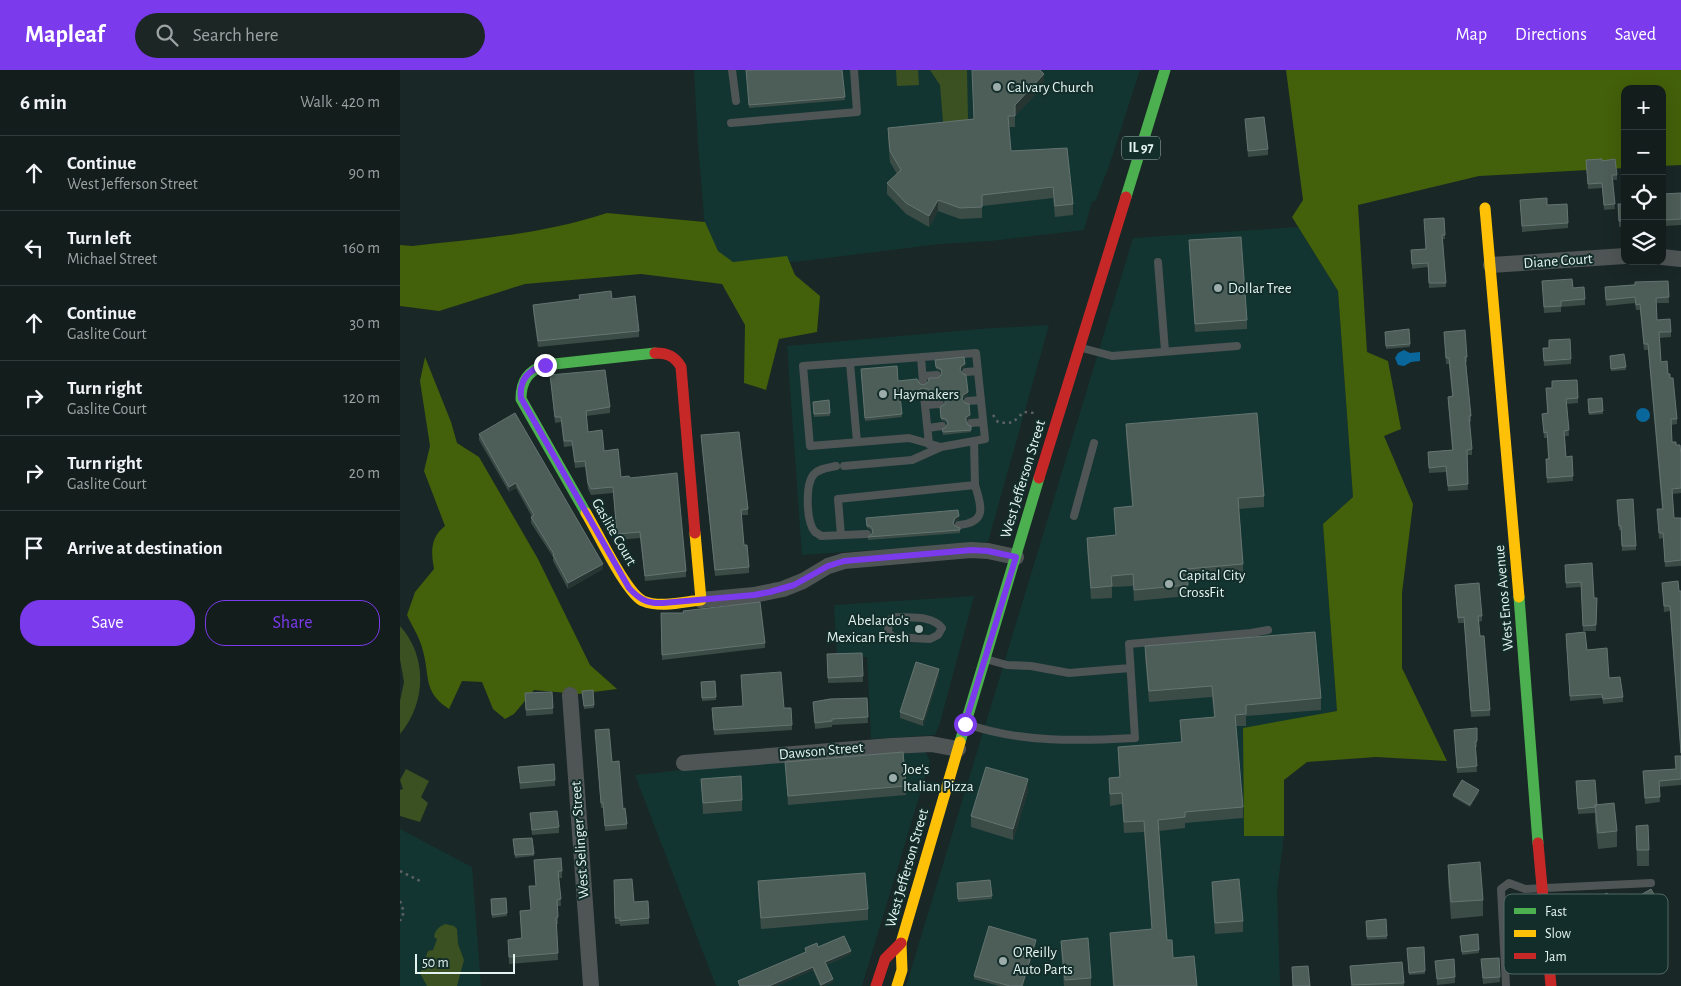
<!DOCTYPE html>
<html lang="en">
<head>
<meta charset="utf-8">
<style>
	body { margin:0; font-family:"Alegreya Sans",sans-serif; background:#1c2625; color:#f1f3f6 }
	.controls { position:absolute; right:15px; top:15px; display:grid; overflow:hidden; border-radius:10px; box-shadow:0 5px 20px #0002 }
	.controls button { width:45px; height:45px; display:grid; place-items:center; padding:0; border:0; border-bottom:1px solid #323b3b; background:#131d1c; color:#f1f3f6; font:25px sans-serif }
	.scale { position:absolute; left:15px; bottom:12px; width:100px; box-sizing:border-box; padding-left:5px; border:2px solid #e3f3f0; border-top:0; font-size:14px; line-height:18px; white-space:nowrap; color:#e3f3f0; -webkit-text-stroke:4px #132d2a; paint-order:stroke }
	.stop { position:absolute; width:15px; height:15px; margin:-11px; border:4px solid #7c3aed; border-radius:50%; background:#fff }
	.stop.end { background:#7c3aed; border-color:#fff; box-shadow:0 1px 5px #0008 }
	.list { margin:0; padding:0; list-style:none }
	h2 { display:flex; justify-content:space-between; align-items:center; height:65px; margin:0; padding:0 20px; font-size:21px }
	h2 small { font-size:16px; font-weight:400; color:#9da2a3 }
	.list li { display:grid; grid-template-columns:32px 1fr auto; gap:15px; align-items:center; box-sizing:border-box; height:75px; padding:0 20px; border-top:1px solid #323b3b }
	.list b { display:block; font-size:19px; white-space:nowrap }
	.list p { margin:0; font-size:16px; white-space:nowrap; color:#9da2a3 }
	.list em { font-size:16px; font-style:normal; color:#9da2a3 }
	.actions { display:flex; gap:10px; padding:15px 20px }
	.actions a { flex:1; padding:11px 0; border:1px solid #7c3aed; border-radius:20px; text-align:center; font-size:18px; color:#7c3aed }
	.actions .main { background:#7c3aed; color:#fff }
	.icon { flex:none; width:28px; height:28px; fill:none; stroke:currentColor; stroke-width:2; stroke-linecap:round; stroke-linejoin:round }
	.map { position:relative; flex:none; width:1281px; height:916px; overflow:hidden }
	header { display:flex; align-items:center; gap:30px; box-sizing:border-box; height:70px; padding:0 25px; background:#7c3aed; color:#fff }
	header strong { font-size:24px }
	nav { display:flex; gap:28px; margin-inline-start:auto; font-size:18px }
	.search { width:350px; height:45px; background:#1c2625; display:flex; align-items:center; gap:12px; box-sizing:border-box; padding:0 18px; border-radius:28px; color:#9da2a3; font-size:19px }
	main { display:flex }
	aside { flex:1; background:#131d1c }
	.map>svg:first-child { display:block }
	.built { fill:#133531 }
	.green { fill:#3c5121 }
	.forest { fill:#43600a }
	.water { fill:#09679b }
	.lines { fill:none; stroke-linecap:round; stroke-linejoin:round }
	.path { stroke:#5d6363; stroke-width:2.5; stroke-dasharray:2.5 4; stroke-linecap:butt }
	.lane { stroke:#4f5455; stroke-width:8 }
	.street { stroke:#4f5455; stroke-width:16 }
	.fast { stroke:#4caf50; stroke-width:11 }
	.slow { stroke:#ffc107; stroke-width:11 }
	.jam { stroke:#c62828; stroke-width:11 }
	.wall { fill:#3b4b46 }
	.shaded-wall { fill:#263531 }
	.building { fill:#4d5d58; stroke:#647470 }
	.route { stroke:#7c3aed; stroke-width:6 }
	.poi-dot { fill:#9caca9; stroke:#132d2a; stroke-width:2 }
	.labels { text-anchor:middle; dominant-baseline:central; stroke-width:4; stroke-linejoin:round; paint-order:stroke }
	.shield { fill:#132d2a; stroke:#a5b8b5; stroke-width:1 }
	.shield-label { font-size:14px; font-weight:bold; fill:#e3f3f0 }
	.poi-label { font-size:15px; fill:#e3f3f0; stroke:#132d2a; text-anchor:start }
	.street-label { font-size:15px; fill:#e3f3f0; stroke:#132d2a }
	.key { fill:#132d2a; stroke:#516865; stroke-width:1 }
	.key-label { font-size:14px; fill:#e3f3f0 }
</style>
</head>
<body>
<header>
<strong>Mapleaf</strong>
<div class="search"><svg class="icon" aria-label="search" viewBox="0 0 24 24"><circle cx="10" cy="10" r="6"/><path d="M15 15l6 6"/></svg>Search here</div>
<nav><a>Map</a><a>Directions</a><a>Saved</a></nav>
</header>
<main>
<aside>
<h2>6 min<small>Walk · 420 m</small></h2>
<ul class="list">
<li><svg class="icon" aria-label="ahead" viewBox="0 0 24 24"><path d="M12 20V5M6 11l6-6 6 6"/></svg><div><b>Continue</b><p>West Jefferson Street</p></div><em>90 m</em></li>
<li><svg class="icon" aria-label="left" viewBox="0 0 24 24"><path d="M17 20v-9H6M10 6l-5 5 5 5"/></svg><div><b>Turn left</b><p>Michael Street</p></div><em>160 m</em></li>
<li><svg class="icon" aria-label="ahead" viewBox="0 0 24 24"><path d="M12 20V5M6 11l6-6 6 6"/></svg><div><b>Continue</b><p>Gaslite Court</p></div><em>30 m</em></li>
<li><svg class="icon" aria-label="right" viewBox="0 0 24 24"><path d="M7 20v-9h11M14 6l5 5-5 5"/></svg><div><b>Turn right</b><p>Gaslite Court</p></div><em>120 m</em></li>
<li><svg class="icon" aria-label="right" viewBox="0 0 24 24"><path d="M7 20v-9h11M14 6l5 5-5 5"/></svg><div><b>Turn right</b><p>Gaslite Court</p></div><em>20 m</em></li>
<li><svg class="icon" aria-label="arrive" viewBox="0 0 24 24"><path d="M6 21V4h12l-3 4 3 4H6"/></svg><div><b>Arrive at destination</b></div></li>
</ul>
<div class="actions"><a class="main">Save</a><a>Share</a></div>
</aside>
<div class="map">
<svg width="1281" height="916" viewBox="0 0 1281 916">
	<rect width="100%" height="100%" fill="#192726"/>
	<path class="built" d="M294,0H740L710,93L696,130L692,132L684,160L591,171L540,174L395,192L337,195L318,186L305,159L298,74Z
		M898,157L938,221L953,427L923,454L937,641L843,659L844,766H884L877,821L880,916H506L733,168Z
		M649,255L588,472L402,485L387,276L579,259Z
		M574,526L540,653L535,665L471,669L467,587L437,588L434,535Z
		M525,681L530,691L462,916H316L235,705L328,695Z
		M0,759L72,797L81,916H0Z"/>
	<path class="green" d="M496,0H518L519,15L497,16Z
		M530,0H567L568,50L543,52L540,15Z
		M0,556C28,587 26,633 0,664V631L4,612L0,589Z
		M6,699L29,711L21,727L28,733L20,752L0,746V720L3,719L0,710Z
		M45,854L54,856L57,859L58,874L64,890L57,916H27L20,903L28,881L33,880L37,869L34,867C35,860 39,857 45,854Z"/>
	<path class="forest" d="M886,0H1281V95L1262,96V19H1225V98L1079,106L958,135L967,282L988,291L1001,359L984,366L1013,434L1002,523V598L1047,691L976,687L907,692L884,710V766H844L843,658L937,641L923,454L953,427L938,221L892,147L903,130Z
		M207,143L305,152L318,181L333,192L387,186L395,205L420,226L417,262L379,269L366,320L344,313L345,255L322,214L241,204L125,214L39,241L0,236V175L12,176C78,169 144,164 207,143Z
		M25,287L51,352L57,373L79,387L138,489L190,595L217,619L178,624L134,620L114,644L105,649L93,639L82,612L62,611L49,639C23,622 30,607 23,581C20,568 12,556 7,545L15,522L34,499C31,482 30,468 45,456L24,401L30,376L20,311Z"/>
	<path class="water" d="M1004,280L1010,283L1020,282V291L1011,292L1004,296L998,295L995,288L998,283Z
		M1236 345a7 7 0 1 1 14 0a7 7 0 1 1-14 0Z"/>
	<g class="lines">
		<path class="path" d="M593,345L598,352C615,355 614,350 624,342L635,343
			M0,801L20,811
			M0,831L4,842L0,851"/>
		<path class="lane" d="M332,0L336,31
			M331,53L457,42L454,0
			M758,192L765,281
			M682,278L712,286L837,276
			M521,287L523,312
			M450,293L457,372
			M566,302L578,301
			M523,306L537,305
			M524,326L529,374
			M568,331L581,330
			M525,335L540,334
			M571,353L583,352
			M528,358L542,356
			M436,396C428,398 420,398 414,404C405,414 406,452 415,462C415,462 420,465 421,466L467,464
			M444,396L512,390L541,377L585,369L576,283L403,296L410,376L509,368L541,377
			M674,446L694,373
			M559,455C588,452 581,436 575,415
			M441,465L438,429L575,415L574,371
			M496,547C511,548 532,545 542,558L538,565L530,569L493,567L488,562L489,550Z
			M589,590L607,595L631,596L669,603L730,598
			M567,654C620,673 680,671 735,668L729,574L851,563L868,560
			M1106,916L1101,819L1109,813L1125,819L1251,813"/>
		<path class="street" d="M1262,187L1281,189
			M1091,195L1225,186
			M301,530L354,525L383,519L403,511L428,496L444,491L571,480L588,481L616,487
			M170,625L191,916
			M284,693L491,676L531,674L558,679"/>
		<path class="fast" d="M726,127L765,0
			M186,443L121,329C121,311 128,301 145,295L255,283
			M1119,527L1138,773
			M560,672L639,408"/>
		<path class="slow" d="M1085,138L1119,527
			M186,443C197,461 226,523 243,531C260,538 283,532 301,530L295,463
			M497,916L502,900L501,873L560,672"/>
		<path class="jam" d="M255,283C267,283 275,286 281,297L295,463
			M639,408L726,127
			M1138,773L1151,916
			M476,916L485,889L501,873"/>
	</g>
	<path class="wall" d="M346,0H442L445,30L349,38Z
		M644,15L615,46V57H609L611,81L673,134V145L655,147L653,128L582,136V148L560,149L538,141L529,157L506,144L487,124V113L497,104L490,92L488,69V58L573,49Z
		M845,49L868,79V85L848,87Z
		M1186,90L1202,91L1217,105V110H1213L1215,139L1204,140L1202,118L1188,119Z
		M1281,123V155L1265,156V147H1262V124Z
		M1120,130L1147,135L1168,153V158L1122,162Z
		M1218,134H1225V156L1219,157Z
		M1044,148L1045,169H1043L1046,217L1029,218L1028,197L1012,199L1011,180L1025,179Z
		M789,170L847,250V259L795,262Z
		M1142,211L1173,218L1185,229V235L1161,237V242L1144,243Z
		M1268,211L1269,233H1256L1257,250L1271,262V267L1260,268L1261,292L1268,304L1277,349V354L1271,355L1272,372L1276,375L1281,386V423L1272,424L1274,448H1281V496L1265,497L1263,468L1259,469L1257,439H1262L1248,280H1244L1240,240H1236L1235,233L1206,236L1205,217Z
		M179,225L212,229L239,261V267L138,277L133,241V235L179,230Z
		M1009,259L1010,277L986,279L985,262Z
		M1044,262L1067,287V292H1066L1071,346V352H1069L1072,379V385H1067L1068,420L1048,421L1046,402L1029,403L1028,382L1052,380L1048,332V327L1052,326L1049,294H1046Z
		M1149,270L1171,289V294L1144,296L1143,278H1149Z
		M1224,284L1226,300L1211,301L1210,286Z
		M535,290L565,296L561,299V301L568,325L563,328V330L570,348L566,350V352L568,355L571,356V362L543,365L542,359L546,357L547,354L546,352L541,350L540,337L545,334V331L539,328V325L530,326L528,322L524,320L520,322L518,327L500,329L502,347L465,351L461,302L498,311L524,315L538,308L542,304L541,301L536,299Z
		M150,305L210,337V343L186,346L188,362L204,381L221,407L230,408L286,501V507L245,511L240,468L217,470L213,423L191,425L188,419L185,397L175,398L172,376L164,377L161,352L155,353Z
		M1152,311L1178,328V333L1167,334L1169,366H1165L1166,387L1173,406V411L1147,413L1146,389H1148L1147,368H1144L1142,344L1147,343L1146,318H1152Z
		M1202,328L1203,344L1189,345L1188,329Z
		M429,330L430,346L414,347L413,332Z
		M726,354L864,426V437L839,439L843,494V505L788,510V526L734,531L733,516L712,517V528L691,529L687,479V468L716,465L714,438L732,436L726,365Z
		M79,364L203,499L168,519L153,491V487L131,453V447H132L116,418L109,422L79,370Z
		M301,365L348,439V445H341L344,475L349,497V503L315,506Z
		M1217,430L1236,476V480L1222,481L1221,460H1219Z
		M466,448L559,449L555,451L554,454L555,456L560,458V463L468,470V467L472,464V463L470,459L467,458Z
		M1192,493L1194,528H1197L1196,561H1183L1181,517L1166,518L1165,495Z
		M1262,513L1279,521H1281V715L1259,717L1260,732L1245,734L1243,701L1276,699L1275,686H1281L1270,541L1264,542Z
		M1055,515L1082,546V551L1079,552L1080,566L1090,640V646L1071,647L1064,553H1058Z
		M261,543H284L365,573V578L262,590Z
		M1166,568L1187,580L1209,608L1223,627V632L1203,634L1202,628L1170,631Z
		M745,576L921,628V640L846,646V656H836L843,737V748L785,753V758L759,761L767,870L773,888L797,916H713L710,874V863L752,859L744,762L724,763L722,734L710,736L709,708L719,707L718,677L781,672L780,650L814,647L812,627L749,632L745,587Z
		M462,583L463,612L428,613L427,584Z
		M341,605L384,638L392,655V660L314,665L312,643L343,636Z
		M539,605L523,656L500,648V642Z
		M315,611L316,630L302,631L301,612Z
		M193,620L194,638L184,639L182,621Z
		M125,623L153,638V644L126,646Z
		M467,628L468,653L432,655V657L415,659L413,632Z
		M195,660L212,692L223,739L227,754V759L205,761L203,738H201Z
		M1054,660L1077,671V677H1075L1077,702L1057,703Z
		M385,692L506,716V725L388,735Z
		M118,697L155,710V716L120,719Z
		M301,709L342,730V741L303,744Z
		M1176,711L1197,735L1217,761V777L1198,779L1195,752V743L1178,744Z
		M628,721L613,770L571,757V746Z
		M1079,723L1070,737L1053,727V725Z
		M130,743L159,757V763L132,765Z
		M1236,756L1249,780V796H1237Z
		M132,768L134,786L115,788L113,769Z
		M134,790L162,801V808H159L161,836H158V854H157L158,890L109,894L108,870L121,868L120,841L131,840L129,816H136Z
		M1048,795L1083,830V846L1051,849L1048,811Z
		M214,810L249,848V854L220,856V854H215Z
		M590,810L592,829L558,832L557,813Z
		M358,811L468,839V850L361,859L358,822Z
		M812,812L843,851V862L815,864L812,823Z
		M1237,827L1265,861L1250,869L1237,844Z
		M106,828L107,846L92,848L91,829Z
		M1191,832L1220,863L1204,872L1191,848Z
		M986,849L987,869L967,870L966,851Z
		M1078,864L1079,883L1062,885L1060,866Z
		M661,871L691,908V916H664L661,880Z
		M636,873L623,916H599L574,909V906Z
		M418,877L451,884L426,895L433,912L424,916H420L413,900L376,916H339L338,911L405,882V878Z
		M1024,877L1025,904L1009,905L1007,878Z
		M1099,888L1100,912L1083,914L1081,889Z
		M1035,891L1055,907V913L1037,915Z
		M1002,892L1004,916H951L950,896Z"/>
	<path class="shaded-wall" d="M644,4V15L615,46V35Z
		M538,130V141L529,157V146Z
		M565,294V296L561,299L560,303L561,296Z
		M524,318V320L520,322L518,327V324L520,319Z
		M568,322V325L563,328L562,332L563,325Z
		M570,345V348L566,350V354V347Z
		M116,413V418L109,422V417Z
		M559,446V449L555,451L553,456L555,448Z
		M203,494V499L168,519V513Z
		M539,599V605L523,656V650Z
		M628,709V721L613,770V759Z
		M1079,720V723L1070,737V735Z
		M1265,844V861L1250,869V853Z
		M1220,846V863L1204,872V855Z
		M636,870V873L623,916H622Z
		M451,881V884L425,895V892Z
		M413,897V900L376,916H369Z
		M433,909V912L424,916H421V915Z"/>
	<path class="building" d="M346,0H442L445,27L349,35Z
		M572,0H640L644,4L615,35V46H608L611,81L667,78L673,134L655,136L653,117L582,125V137L560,138L538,130L529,146L506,133L487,113L501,100L490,81L488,58L574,49Z
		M864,47L868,79L848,81L845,49Z
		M1202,89V91L1215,89L1217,105H1212L1215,134L1204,135L1202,113L1188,114L1186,90Z
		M1281,123V149L1265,150V141H1262V124Z
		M1147,128V135L1167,134L1168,153L1122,156L1120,130Z
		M1218,134H1225V151H1219Z
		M1044,148L1045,165H1042L1046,213H1029L1028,193L1012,194L1011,180L1026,179L1024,149Z
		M841,167L847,250L795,254L789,170Z
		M1172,209L1173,218L1184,217L1185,229L1161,231V236L1144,237L1142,211Z
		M1268,211L1269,227L1256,228L1257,250L1270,249L1271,262H1259L1261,292L1267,291L1268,304H1270V308H1273L1277,349H1271L1272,372H1276V375H1280L1281,386V418L1272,419L1274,448H1281V490L1265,492L1263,463H1259L1257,439H1263L1248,274H1244L1240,234L1236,235L1235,227L1206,230L1205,217L1235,215V212Z
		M211,221L212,229L235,226L239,261L138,271L133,235L180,229L179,225Z
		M1009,259L1010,274L986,276L985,262Z
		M1065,260L1067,287H1065L1071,346H1069L1072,379L1067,380L1068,414L1048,416L1046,396L1029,398L1028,382L1053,380L1048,327L1053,326L1049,288H1046L1044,262Z
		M1170,269L1171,289L1144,291L1143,278H1149V270Z
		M1224,284L1226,297L1211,299L1210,286Z
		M564,287L565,294L561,296L560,300L563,304L566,305L568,322L563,325L562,329L565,333L569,334L570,345L566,347V351L568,355L571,356V360L543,362L542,359L546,357L548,353L546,349L541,348L540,337L545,334V328L539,326V322L530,323L528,319L524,318L520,319L518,324L500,326L502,344L465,348L461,299L497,296L498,311L517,309L520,314L524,315L528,312L529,308H538L542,304L541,299L536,297L535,290Z
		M205,300L210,337L186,341L188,362L202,360L204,381L218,379L221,407L229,406L230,408L277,403L286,501L245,506L240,462L217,464L213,417L191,419L188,413L185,391L175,392L172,371H164L161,347H155L150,305Z
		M1177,310L1178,328L1166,329L1169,360L1164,361L1166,387L1172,386L1173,406L1147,408L1146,389H1149L1147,362L1144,363L1142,344L1148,343L1146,318H1152V311Z
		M1202,328L1203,341L1189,343L1188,329Z
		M429,330L430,343L414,344L413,332Z
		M115,343L203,494L168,513L153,485L154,484L131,447L134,445L116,413L109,417L79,364Z
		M857,343L864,426L838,428L843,494L787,499L788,515L734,520L733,504L711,506L712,516L691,518L687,468L716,465L714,438L733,436L726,354Z
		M339,362L348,439L341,440L344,475H347L349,497L315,500L301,365Z
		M1233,429L1236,476H1222L1221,456H1219L1217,430Z
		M558,440L559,446L555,448L553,453L555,456L560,458V460L468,467L472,464L473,460L470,456H467L466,448Z
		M1192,493L1194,528H1197L1196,555L1183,556L1181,512L1166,513L1165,495Z
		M1278,511L1279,521H1281V683L1270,536H1264L1262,513Z
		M1079,513L1082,546H1078L1080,566H1084L1090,640L1071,641L1064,547L1058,548L1055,515Z
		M360,532L365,573L262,585L261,543H284L283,541Z
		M915,562L921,628L846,635V644L835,645L843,737L785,742V747L758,750L767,870H772L773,888L794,886L797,916H714L710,863L752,859L744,751L724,752L722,723L710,724L709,708L720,707L718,677L782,672L780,650L815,647L812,616L749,621L745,576Z
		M1185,562L1187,580L1207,578L1209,608L1220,607L1223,627L1203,629L1202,624L1170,626L1166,564Z
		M462,583L463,606L428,608L427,584Z
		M516,592L539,599L523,650L500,642Z
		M381,602L384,638H391L392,655L314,660L312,638L343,636L341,605Z
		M315,611L316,627L302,628L301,612Z
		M193,620L194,635L184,636L182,621Z
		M152,622L153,638L126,640L125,623Z
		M467,628L468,647L432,649V651L415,653L413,632L430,629Z
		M1077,658V671L1075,672L1077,696L1057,698L1054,660Z
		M209,659L212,692L219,691L223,739L225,738L227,754L205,756L203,733H201L195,660Z
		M503,682L506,716L388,726L385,692Z
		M1275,686H1281V709L1259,711L1260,727L1245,728L1243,701L1276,699Z
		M154,694L155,710L120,713L118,697Z
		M586,697L628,709L613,759L571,746Z
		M341,706L342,730L303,733L301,709Z
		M1062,710L1079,720L1070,735L1053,725Z
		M1195,710L1197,735H1195V737L1178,739L1176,711Z
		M1214,733L1217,761L1198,763L1195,735Z
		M157,741L159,757L132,760L130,743Z
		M1248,755L1249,780H1237L1236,756Z
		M132,768L134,784L115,785L113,769Z
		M161,788L162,801H158L161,829L157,830L158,847L156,848L158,883L109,887L108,870L122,868L120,841L131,840L129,816H136L134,790Z
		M1080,792L1083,830L1051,832L1048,795Z
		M465,803L468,839L361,848L358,811Z
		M232,809L234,832L248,831L249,848L220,851V848H215L214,810Z
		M839,809L843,851L815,853L812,812Z
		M590,810L592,826L558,829L557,813Z
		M1251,819L1265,844L1250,853L1237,827Z
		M1207,823L1220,846L1204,855L1191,832Z
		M106,828L107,843L92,845L91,829Z
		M986,849L987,866L967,867L966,851Z
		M589,856L636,870L622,916H610L574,906Z
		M1078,864L1079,880L1062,882L1060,866Z
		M444,866L451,881L425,892L433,909L421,915L413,897L369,916H340L338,911L406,882L405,878L417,873L418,877Z
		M688,868L691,908L665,910L661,871Z
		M1024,877L1025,901L1009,903L1007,878Z
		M1099,888L1100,907L1083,908L1081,889Z
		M1054,889L1055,907L1037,909L1035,891Z
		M1002,892L1004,913L952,915L950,896Z
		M908,896L910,916H893L892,897Z"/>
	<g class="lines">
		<path class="route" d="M145,295C128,300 119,310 121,328L229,518C239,529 247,534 263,533L354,525L370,522L394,515L428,496L444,491L572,480L588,481L616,487L565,654"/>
	</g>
	<g class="poi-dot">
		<circle cx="597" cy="17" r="5"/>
		<circle cx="818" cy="218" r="5"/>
		<circle cx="483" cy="324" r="5"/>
		<circle cx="769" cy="514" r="5"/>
		<circle cx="519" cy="559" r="5"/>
		<circle cx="493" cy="708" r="5"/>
		<circle cx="603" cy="891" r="5"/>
	</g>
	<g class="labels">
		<rect class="shield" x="722" y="66.5" width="38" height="23" rx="4"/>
		<g class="shield-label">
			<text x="741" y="78">IL 97</text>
		</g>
		<g class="poi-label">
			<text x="607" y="17">Calvary Church</text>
			<text x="828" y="218">Dollar Tree</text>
			<text x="493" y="324">Haymakers</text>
			<text x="779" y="505">Capital City<tspan x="779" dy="17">CrossFit</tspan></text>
			<text x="509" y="550" text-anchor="end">Abelardo's<tspan x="509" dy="17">Mexican Fresh</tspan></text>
			<text x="503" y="699">Joe's<tspan x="503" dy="17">Italian Pizza</tspan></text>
			<text x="613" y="882">O'Reilly<tspan x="613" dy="17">Auto Parts</tspan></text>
		</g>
		<g class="street-label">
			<text transform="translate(1158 191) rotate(-4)">Diane Court</text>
			<text transform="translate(623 409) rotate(-73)">West Jefferson Street</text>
			<text transform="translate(214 462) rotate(60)">Gaslite Court</text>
			<text transform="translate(1104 528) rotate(-95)">West Enos Avenue</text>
			<text transform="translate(421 681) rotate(-5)">Dawson Street</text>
			<text transform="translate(180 770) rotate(-94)">West Selinger Street</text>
			<text transform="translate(507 798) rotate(-74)">West Jefferson Street</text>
		</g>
	</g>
	<rect x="1104" y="824" width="164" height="80" rx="8" class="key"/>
	<rect x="1114" y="838" width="22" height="6" fill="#4caf50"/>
	<rect x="1114" y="860" width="22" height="7" fill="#ffc107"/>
	<rect x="1114" y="883" width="22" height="6" fill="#c62828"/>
	<g class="key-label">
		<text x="1145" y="846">Fast</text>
		<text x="1145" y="868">Slow</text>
		<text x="1145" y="891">Jam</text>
	</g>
</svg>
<div class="controls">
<button>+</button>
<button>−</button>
<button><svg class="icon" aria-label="locate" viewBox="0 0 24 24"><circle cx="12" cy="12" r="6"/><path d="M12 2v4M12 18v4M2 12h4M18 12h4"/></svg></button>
<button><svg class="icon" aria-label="layers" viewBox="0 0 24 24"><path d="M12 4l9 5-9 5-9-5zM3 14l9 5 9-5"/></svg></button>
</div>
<div class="scale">50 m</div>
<div class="stop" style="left:565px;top:654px"></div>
<div class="stop end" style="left:145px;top:295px"></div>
</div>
</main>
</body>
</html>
